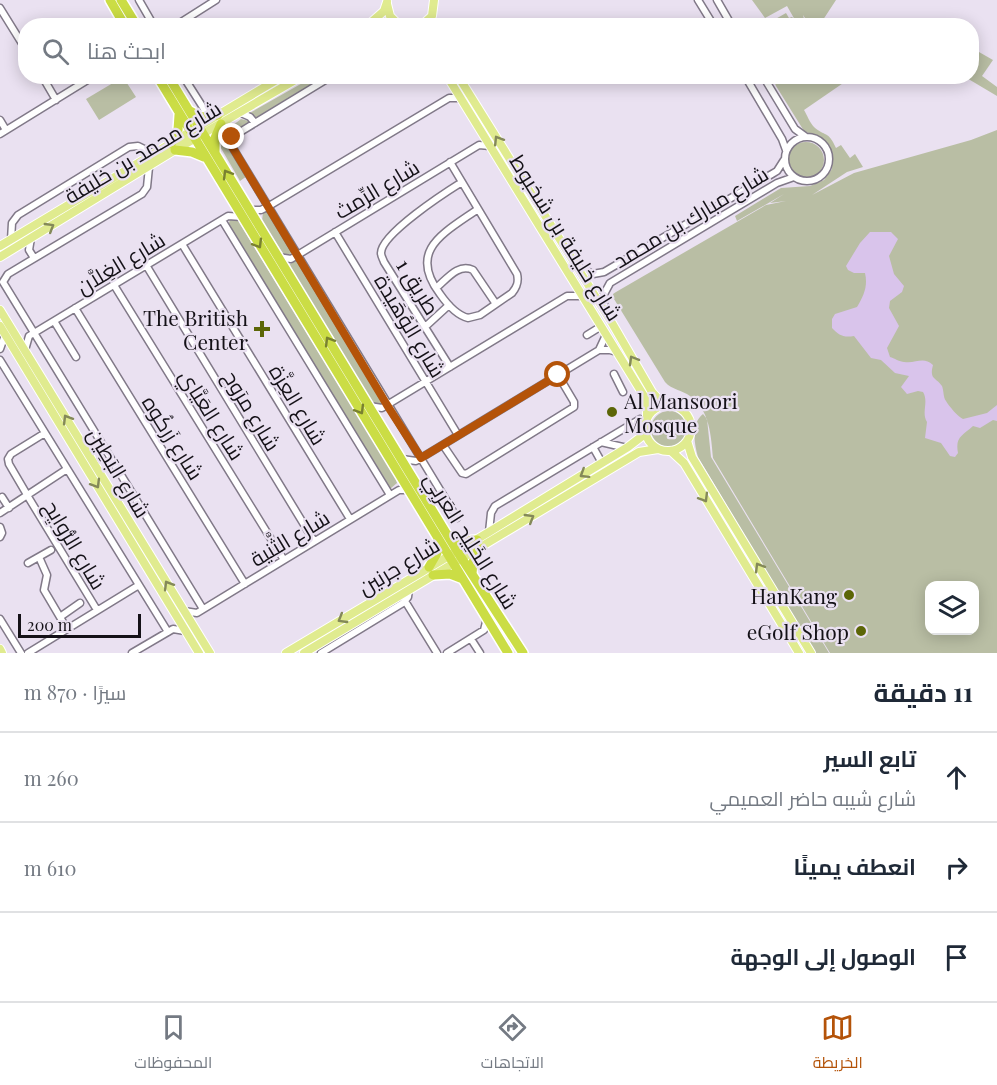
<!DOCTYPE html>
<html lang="ar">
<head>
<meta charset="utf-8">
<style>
	body { margin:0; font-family:"Playfair Display",Cairo,serif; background:#f6f6f7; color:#1f2937; direction:rtl }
	.controls { position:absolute; right:18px; bottom:18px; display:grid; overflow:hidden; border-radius:12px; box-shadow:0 3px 15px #0003 }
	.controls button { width:54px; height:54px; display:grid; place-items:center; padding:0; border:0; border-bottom:2px solid #e0e1e3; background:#fff; color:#1f2937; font:30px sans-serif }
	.scale { position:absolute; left:18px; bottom:15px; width:123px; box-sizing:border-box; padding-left:6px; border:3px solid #141117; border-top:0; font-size:16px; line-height:21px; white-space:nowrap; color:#141117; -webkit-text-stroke:4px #eae1f1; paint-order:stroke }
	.stop { position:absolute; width:18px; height:18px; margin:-14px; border:4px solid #b45309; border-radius:50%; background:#fff }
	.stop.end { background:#b45309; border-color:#fff; box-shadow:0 2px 6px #0008 }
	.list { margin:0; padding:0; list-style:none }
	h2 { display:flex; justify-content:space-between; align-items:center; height:78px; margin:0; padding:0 24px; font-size:26px }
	h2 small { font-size:20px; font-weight:400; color:#747a83 }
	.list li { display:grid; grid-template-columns:39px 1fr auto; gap:18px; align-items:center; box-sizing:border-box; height:90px; padding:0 24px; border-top:2px solid #e0e1e3 }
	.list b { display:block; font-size:22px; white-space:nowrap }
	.list p { margin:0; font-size:20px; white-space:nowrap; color:#747a83 }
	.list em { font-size:20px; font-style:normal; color:#747a83 }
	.icon { flex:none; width:33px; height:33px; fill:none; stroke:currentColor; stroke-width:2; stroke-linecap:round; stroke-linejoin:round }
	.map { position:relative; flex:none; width:997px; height:653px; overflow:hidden; direction:ltr }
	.search { position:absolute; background:#fff; box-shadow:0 3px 15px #0003; left:18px; right:18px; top:18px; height:66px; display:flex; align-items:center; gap:15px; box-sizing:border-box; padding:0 21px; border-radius:24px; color:#747a83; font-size:22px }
	.sheet { height:348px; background:#fff }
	nav { display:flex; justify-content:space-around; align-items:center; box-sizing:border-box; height:84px; border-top:2px solid #e0e1e3; background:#fff; font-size:16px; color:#747a83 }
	nav a { display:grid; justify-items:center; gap:3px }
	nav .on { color:#b45309 }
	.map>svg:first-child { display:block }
	.green { fill:#b9bea4; fill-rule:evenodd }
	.water { fill:#d9c4eb }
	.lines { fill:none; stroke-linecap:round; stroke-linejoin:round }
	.minor-casing { stroke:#817988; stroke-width:9 }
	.major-casing { stroke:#fff; stroke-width:10 }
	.highway-casing { stroke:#fff; stroke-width:12 }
	.minor { stroke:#fff; stroke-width:6 }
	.major { stroke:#e0eb8f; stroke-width:8 }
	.highway { stroke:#cbdd45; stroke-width:9 }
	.oneway { stroke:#848959 }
	.oneway2 { stroke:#798130 }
	.route { stroke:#b45309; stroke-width:8 }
	.poi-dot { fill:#5c6607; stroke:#eae1f1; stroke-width:2 }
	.labels { text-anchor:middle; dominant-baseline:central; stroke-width:4.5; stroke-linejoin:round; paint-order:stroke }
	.street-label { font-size:21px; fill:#141117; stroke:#eae1f1 }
	.poi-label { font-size:21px; fill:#141117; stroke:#eae1f1; text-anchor:end }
</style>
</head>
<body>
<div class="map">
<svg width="997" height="653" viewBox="0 0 997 653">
	<rect width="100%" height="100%" fill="#eae1f1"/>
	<path class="green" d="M752,0H836L819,26L809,24L803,15L804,19L794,25H775L772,21L786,13L789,18L792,17L795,20L787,6L765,18Z
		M972,48L993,60L982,76L997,87V96L965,77L972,76Z
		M123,77L136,97L99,120L86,99Z
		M313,77H328L259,119L248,114Z
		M776,77H852L804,110C807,115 810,123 814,127C825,137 828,130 836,148L841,145L850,158L855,154L863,167L847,172L812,195L854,173L971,140L997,130V653H830L713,458C711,436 710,410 690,396C682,390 672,390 665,382L614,299L613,294L616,292L766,205L786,201L770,203L784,194L737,221L735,216L781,188L810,186L824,180L832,169V156L828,144L824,140L804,131L776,86L774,81ZM930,586H974V630H930Z
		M241,119L249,121L248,125L229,137L228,144L247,176L240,181L218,143L220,135Z
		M788 160a18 18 0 1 1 36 0a18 18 0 1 1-36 0Z
		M269,211L294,253L284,255L262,221L263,212Z
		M237,219L396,479L397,483L390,489L386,487L227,228L230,220Z
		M297,260L300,262L383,399L381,405L378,406L371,404L291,271L290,264Z
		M651 429a18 18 0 1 1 36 0a18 18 0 1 1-36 0Z
		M703,414L707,419L711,457L829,653H815L698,457C694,443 691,423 703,414Z"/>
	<path class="water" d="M870,232H891L898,239L889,256L894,274L904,286L902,292L890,301L889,308L899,326L887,348L890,357C894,358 900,362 904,362C916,364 923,356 933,365C929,380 936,377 942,386C944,391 943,397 946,401C949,406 958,417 963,419L987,413L997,405V421L993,420L980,428L973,426C962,436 955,437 958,453L955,457L950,456L941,443L925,438L927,422C921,413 929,402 923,392L918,391L907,394L901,387L909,376L895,373L881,360L871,358L854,336C843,338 839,335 832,328V319L835,314L857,307C864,295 868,286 865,273H854L848,270L846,266L860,243Z"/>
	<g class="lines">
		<g class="minor-casing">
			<path id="minor" d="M139,0L154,26
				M698,0L714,26
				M717,0L732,26
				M0,8L26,50
				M175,26L216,0
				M42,76L56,100
				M183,76L204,109
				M332,76L232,137L231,145L457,518
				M745,76L782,139L786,150
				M763,76L795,129L806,137
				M241,113L250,117L255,123
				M0,120L6,130
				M0,134L94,76
				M785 159a22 22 0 1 1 44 0a22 22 0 1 1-44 0Z
				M450,162L517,274C519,282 517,287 512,293L480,315L468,318C456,315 447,304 440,294C407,250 444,233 478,209
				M149,167L147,187L142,194L8,274L3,282L203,609
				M249,210H261L269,206L449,98H460
				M222,220L390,495
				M335,232L458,435
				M31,238L29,250L34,258
				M11,240L12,223L18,215L129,147L138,146L154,154
				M182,244L350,519
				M278,257L291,259L479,145L490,146
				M146,265L314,541
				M578,267L593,274L604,272L772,174L777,171L784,160
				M114,285L284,560
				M436,288C447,279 458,263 473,270L496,304
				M75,308L245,584
				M605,309L603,296L610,283L777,183L794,177
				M54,321L76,357
				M425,327L449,305
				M587,335L600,327
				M0,349L5,335
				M25,350L29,336L228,216L242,217
				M599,350H610L617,352
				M0,360L168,632
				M450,367L384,262C383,259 381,256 381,253C381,234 446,192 462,182
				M614,374L623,392
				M369,406L382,408L567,296H581
				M601,442L627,448
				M443,445L462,473L466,474L574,407V402L558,375
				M593,447L602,463
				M402,459L416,461L599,350L606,335
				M26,493L9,464L8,459L11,454L45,433
				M27,495L97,610
				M2,497L9,508
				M0,513L67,469
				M0,527L2,533L0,537
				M489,532L491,513L495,506L640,419
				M39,557L47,575L44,590L67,629
				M28,563L51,550
				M405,601L437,653
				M184,611L197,613L399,490H409
				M60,617L80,603
				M0,619L21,653
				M471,639L480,653
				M28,653L139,585
				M132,653L173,629L185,631
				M321,653L403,603L408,597L409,589
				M447,653L484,630L487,618"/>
		</g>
		<g class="major-casing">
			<path id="major" d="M387,4L390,16L400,26
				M367,26L384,11L387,2
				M421,26L432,16L434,0
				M447,76L644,396L647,404V420
				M458,76L612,323L652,392L661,402L668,405
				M0,246L283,76
				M0,257L175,150L302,76
				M0,310L210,653
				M0,326L199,653
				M645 428a23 23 0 1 1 46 0a23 23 0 1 1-46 0Z
				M687,441L692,457L811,653
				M671,451L684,463L799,653
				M0,649L2,653
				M286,653L489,532L628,447L641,437L645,427
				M304,653L639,452L658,449"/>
		</g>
		<g class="highway-casing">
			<path id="highway" d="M110,0L125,26
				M121,0L137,26
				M157,76L508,653
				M168,76L457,551L523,653
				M190,111L201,117L218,115
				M171,144L178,130L179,115
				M175,150L192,152L204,157
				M215,153V138L221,124
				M448,535L463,541L477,540
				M429,567L437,553L438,540
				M472,574L473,562L479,548
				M433,575L450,574L463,579"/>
		</g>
		<use href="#minor" class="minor"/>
		<use href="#major" class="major"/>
		<use href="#highway" class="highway"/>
	</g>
	<defs><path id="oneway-chevron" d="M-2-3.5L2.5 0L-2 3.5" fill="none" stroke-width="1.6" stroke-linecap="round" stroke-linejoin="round" transform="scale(1.5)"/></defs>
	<g class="oneway">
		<use href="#oneway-chevron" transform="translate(498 140) rotate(-122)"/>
		<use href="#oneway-chevron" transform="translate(50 227) rotate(-31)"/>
		<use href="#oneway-chevron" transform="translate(633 360) rotate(-120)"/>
		<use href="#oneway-chevron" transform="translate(67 419) rotate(-121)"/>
		<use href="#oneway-chevron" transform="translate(584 474) rotate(148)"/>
		<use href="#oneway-chevron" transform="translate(96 484) rotate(59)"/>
		<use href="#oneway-chevron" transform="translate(704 498) rotate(59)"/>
		<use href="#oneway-chevron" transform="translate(530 518) rotate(-31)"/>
		<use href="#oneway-chevron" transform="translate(759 567) rotate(-121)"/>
		<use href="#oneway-chevron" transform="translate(168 585) rotate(-121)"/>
		<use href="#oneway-chevron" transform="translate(342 619) rotate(149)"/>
	</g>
	<g class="oneway2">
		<use href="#oneway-chevron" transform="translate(227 174) rotate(-121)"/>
		<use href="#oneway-chevron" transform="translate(258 244) rotate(59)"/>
		<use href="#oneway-chevron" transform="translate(329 341) rotate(-121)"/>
		<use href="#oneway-chevron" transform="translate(360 410) rotate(59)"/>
	</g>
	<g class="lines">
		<path class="route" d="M232,137L231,145L387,405L421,458L558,375"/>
	</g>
	<g class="poi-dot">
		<path d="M259 320h6v6h6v6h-6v6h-6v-6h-6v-6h6z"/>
		<circle cx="612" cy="412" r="6"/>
		<circle cx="849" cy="595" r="6"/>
		<circle cx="861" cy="631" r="6"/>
	</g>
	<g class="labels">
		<g class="street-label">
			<text transform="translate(142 151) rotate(-31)">شارع محمد بن خليفة</text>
			<text transform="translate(376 188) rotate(-31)">شارع الرِّمث</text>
			<text transform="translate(690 216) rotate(-31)">شارع مبارك بن محمد</text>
			<text transform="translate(567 237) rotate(58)">شارع خليفة بن شخبوط</text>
			<text transform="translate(120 262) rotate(-31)">شارع الغِلاَّن</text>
			<text transform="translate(419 286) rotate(58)">طريق 1</text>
			<text transform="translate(411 325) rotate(59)">شارع الوُهَيدة</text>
			<text transform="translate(299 404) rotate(59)">شارع العِزَّة</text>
			<text transform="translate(253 410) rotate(59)">شارع مرَوح</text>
			<text transform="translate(213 414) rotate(58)">شارع العَيَّاي</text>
			<text transform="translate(174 437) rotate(58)">شارع زَركُوه</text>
			<text transform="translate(120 472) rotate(59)">شارع البَطِين</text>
			<text transform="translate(289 537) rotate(-31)">شارع الثَّنية</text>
			<text transform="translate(472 540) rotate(58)">شارع الخَلِيج العَربِي</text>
			<text transform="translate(76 544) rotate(59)">شارع الرُّوايِح</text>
			<text transform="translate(398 565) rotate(-31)">شارع جرنين</text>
		</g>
		<g class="poi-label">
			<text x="248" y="317">The British<tspan x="248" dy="24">Center</tspan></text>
			<text x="624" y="400" text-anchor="start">Al Mansoori<tspan x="624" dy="24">Mosque</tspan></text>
			<text x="837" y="595">HanKang</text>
			<text x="849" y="631">eGolf Shop</text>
		</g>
	</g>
</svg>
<div class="controls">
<button><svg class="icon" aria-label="layers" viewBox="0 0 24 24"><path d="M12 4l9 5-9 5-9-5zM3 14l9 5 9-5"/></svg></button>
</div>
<div class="scale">200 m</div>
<div class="stop" style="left:558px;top:375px"></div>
<div class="stop end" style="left:232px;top:137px"></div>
<div class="search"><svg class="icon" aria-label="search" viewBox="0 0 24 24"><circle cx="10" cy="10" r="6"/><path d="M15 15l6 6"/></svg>ابحث هنا</div>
</div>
<section class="sheet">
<h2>11 دقيقة<small>سيرًا · 870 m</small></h2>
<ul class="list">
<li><svg class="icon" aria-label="ahead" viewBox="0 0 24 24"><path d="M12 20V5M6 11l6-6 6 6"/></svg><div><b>تابع السير</b><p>شارع شيبه حاضر العميمي</p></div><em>260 m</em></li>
<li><svg class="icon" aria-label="right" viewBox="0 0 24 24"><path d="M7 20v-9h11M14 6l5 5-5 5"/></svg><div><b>انعطف يمينًا</b></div><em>610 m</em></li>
<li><svg class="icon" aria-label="arrive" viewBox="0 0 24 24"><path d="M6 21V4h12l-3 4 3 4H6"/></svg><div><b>الوصول إلى الوجهة</b></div></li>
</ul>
</section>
<nav>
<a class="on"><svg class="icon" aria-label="map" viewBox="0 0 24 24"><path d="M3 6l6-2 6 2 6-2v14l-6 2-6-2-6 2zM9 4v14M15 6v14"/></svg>الخريطة</a>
<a><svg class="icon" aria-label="directions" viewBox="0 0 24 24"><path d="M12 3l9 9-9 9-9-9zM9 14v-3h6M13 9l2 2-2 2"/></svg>الاتجاهات</a>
<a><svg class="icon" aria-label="saved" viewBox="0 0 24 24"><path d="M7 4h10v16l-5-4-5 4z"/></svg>المحفوظات</a>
</nav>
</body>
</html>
